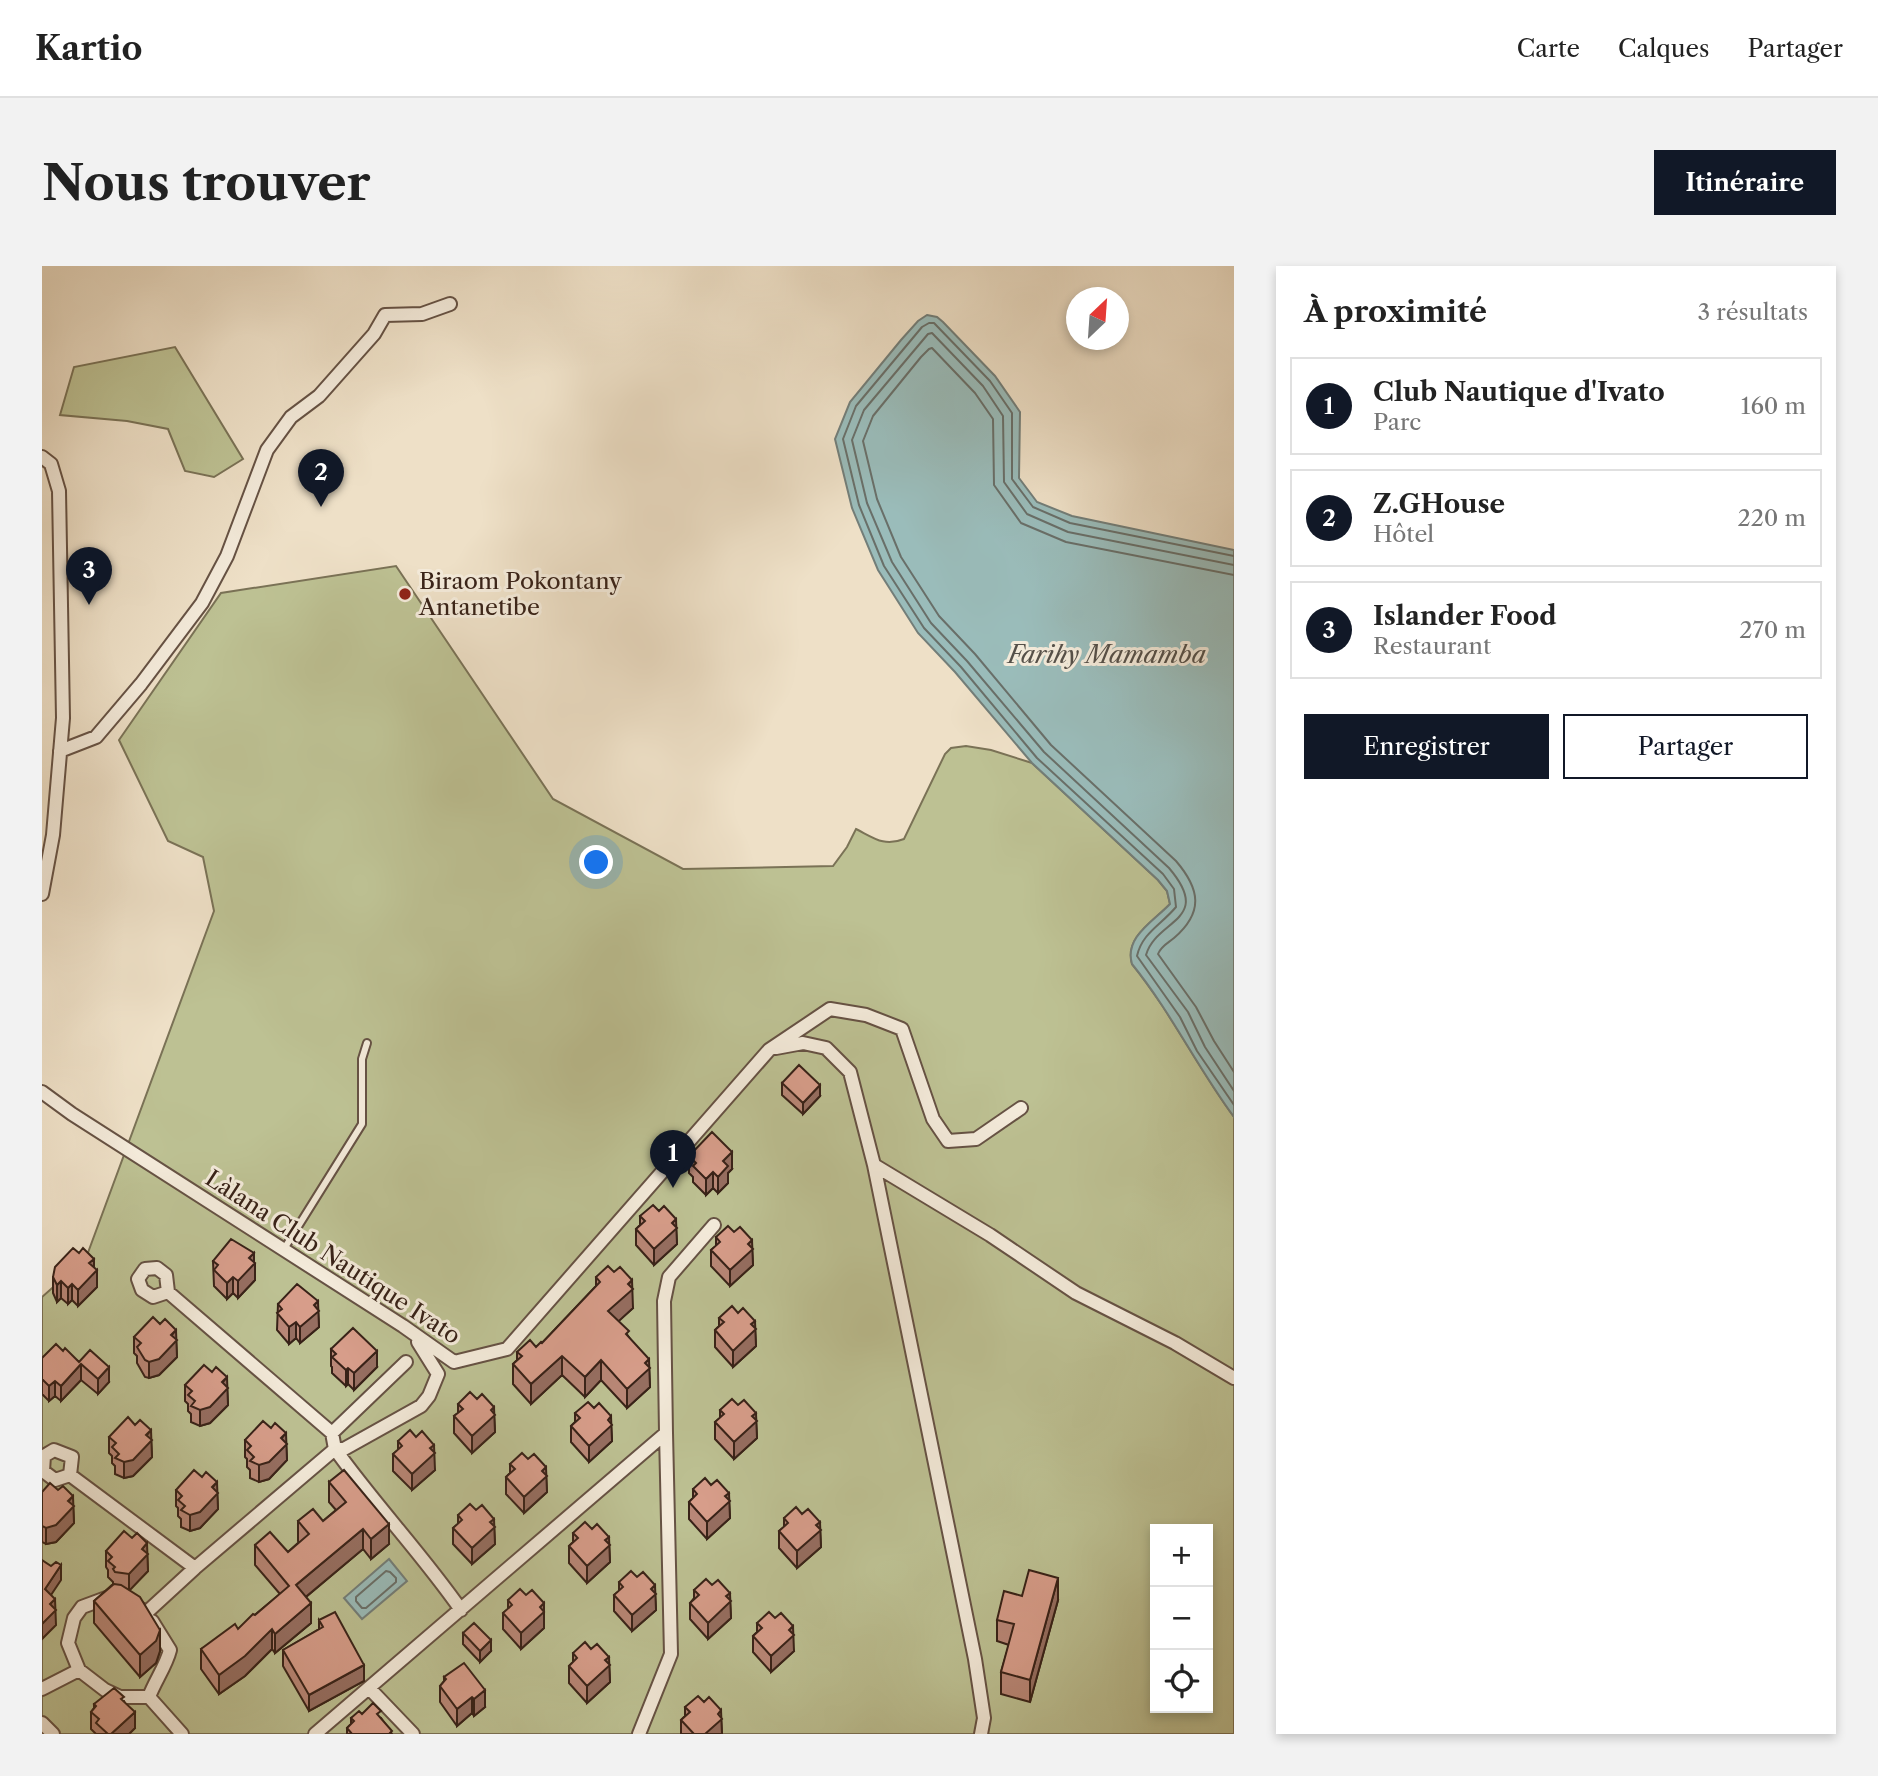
<!DOCTYPE html>
<html lang="fr">
<head>
<meta charset="utf-8">
<style>
	body { margin:0; font-family:"Libre Caslon Text",serif; background:#f2f2f2; color:#222 }
	.controls { position:absolute; right:21px; bottom:21px; display:grid; overflow:hidden; border-radius:0px; box-shadow:0 4px 10px #0003 }
	.controls button { width:63px; height:63px; display:grid; place-items:center; padding:0; border:0; border-bottom:2px solid #e0e0e0; background:#fff; color:#222; font:35px sans-serif }
	.compass { position:absolute; left:1024px; top:21px; width:63px; height:63px; border-radius:50%; background:#fff; box-shadow:0 4px 10px #0003; rotate:25deg }
	.you { position:absolute; left:555px; top:597px; width:24px; height:24px; margin:-18px; border:5px solid #fff; border-radius:50%; background:#1a73e8; box-shadow:0 0 0 10px #1a73e833 }
	.badge { display:grid; place-items:center; width:46px; height:46px; border-radius:50%; background:#111827; color:#fff; font-size:23px; font-weight:700 }
	.pin { position:absolute; translate:-50% -58px; filter:drop-shadow(0 2px 4px #0008) }
	.pin::after { content:''; position:absolute; top:37px; width:24px; height:21px; background:inherit; clip-path:polygon(0 0,100% 0,50% 100%) }
	.list { margin:0; padding:0; list-style:none }
	h2 { display:flex; justify-content:space-between; align-items:center; height:91px; margin:0; padding:0 28px; font-size:30px }
	h2 small { font-size:23px; font-weight:400; color:#767676 }
	.list li { display:grid; grid-template-columns:46px 1fr auto; gap:21px; align-items:center; box-sizing:border-box; height:98px; margin:0 14px 14px; padding:0 14px; border:2px solid #e0e0e0; border-radius:0px }
	.list b { display:block; font-size:26px; white-space:nowrap }
	.list p { margin:0; font-size:23px; white-space:nowrap; color:#767676 }
	.list em { font-size:23px; font-style:normal; color:#767676 }
	.actions { display:flex; gap:14px; padding:21px 28px }
	.actions a { flex:1; padding:16px 0; border:2px solid #111827; border-radius:0px; text-align:center; font-size:24px; color:#111827 }
	.actions .main { background:#111827; color:#fff }
	.icon { flex:none; width:38px; height:38px; fill:none; stroke:currentColor; stroke-width:2; stroke-linecap:round; stroke-linejoin:round }
	.map { position:relative; flex:none; width:1192px; height:1468px; overflow:hidden; border-radius:0px }
	header { display:flex; align-items:center; gap:42px; box-sizing:border-box; height:98px; padding:0 35px; background:#fff; border-bottom:2px solid #e0e0e0 }
	header strong { font-size:33px }
	nav { display:flex; gap:38px; margin-inline-start:auto; font-size:24px }
	.intro { display:flex; align-items:center; justify-content:space-between; box-sizing:border-box; height:168px; padding:0 42px }
	h1 { margin:0; font-size:49px }
	.button { padding:18px 32px; border-radius:0px; background:#111827; color:#fff; font-size:24px; font-weight:700 }
	main { display:flex; gap:42px; padding:0 42px }
	aside { flex:1; background:#fff; border-radius:0px; box-shadow:0 4px 10px #0003 }
	.map>svg:first-child { display:block }
	.green { fill:#bdc193; stroke:#7a7256; stroke-width:2; fill-rule:evenodd }
	.water { fill:#9abcba; stroke:#737e79; stroke-width:2 }
	.lines { fill:none; stroke-linecap:round; stroke-linejoin:round }
	.shore { stroke:#696f69; stroke-width:2 }
	.service-casing { stroke:#665244; stroke-width:10 }
	.minor-casing { stroke:#665244; stroke-width:16 }
	.service { stroke:#f4ebdb; stroke-width:6 }
	.minor { stroke:#f4ebdb; stroke-width:12 }
	.wall { fill:#b98777; stroke:#382218; stroke-width:2 }
	.shaded-wall { fill:#966e61; stroke:#382218; stroke-width:2 }
	.building { fill:#d79d8a; stroke:#382218; stroke-width:2 }
	.poi-dot { fill:#8f2418; stroke:#f4ebdb; stroke-width:2.5 }
	.labels { text-anchor:middle; dominant-baseline:central; stroke-width:6; stroke-linejoin:round; paint-order:stroke }
	.poi-label { font-size:23px; fill:#382218; stroke:#f4ebdb; text-anchor:start }
	.street-label { font-size:23px; fill:#382218; stroke:#f4ebdb }
	.water-label { font-size:24px; font-style:italic; fill:#555049; stroke:#f4ebdb }
</style>
</head>
<body>
<header>
<strong>Kartio</strong>
<nav><a>Carte</a><a>Calques</a><a>Partager</a></nav>
</header>
<div class="intro"><h1>Nous trouver</h1><a class="button">Itinéraire</a></div>
<main>
<div class="map">
<svg width="1192" height="1468" viewBox="0 0 1192 1468">
	<rect width="100%" height="100%" fill="#eee0c7"/>
	<filter id="stains"><feTurbulence type="fractalNoise" baseFrequency=".00286" numOctaves="4"/><feColorMatrix values="0 0 0 0 .2 0 0 0 0 .09 0 0 0 0 .02 0 0 0 .5 -.17"/></filter>
	<radialGradient id="worn" r=".72"><stop offset=".6" stop-color="#630" stop-opacity="0"/><stop offset="1" stop-color="#630" stop-opacity=".3"/></radialGradient>
	<path class="green" d="M133,81L201,193L172,211L143,205L126,163L85,155L18,149L32,101Z
		M354,300L511,533L641,603L791,600L805,581L814,563C832,572 842,581 862,573L903,488L909,482L924,480L949,484L990,497L1116,614L1125,625L1128,638C1112,655 1082,671 1090,698C1129,746 1155,801 1192,851V1468H0V1031L44,992L172,645L161,591L126,575L77,474L179,327ZM1113,1263H1166V1442H1113Z"/>
	<path class="water" d="M885,49L895,51L901,56L953,110L978,146L977,212L995,236L1030,250L1192,284V851C1155,801 1129,746 1090,698C1082,671 1112,655 1128,638L1125,625L1116,614L990,497L913,406L876,367L836,304L810,242L793,173L808,136L859,74L876,55Z
		M347,1293L365,1315L320,1353L302,1332Z"/>
	<g class="lines">
		<path class="shore" d="M1192,290L1028,257L991,241L970,213V147L948,115L892,57H887L880,61L814,140L801,173L817,239L842,300L882,362L919,401L995,492L1121,608L1132,623L1134,641C1119,659 1100,667 1095,690L1138,751L1155,785L1192,839
			M1192,299L1026,266L985,248L962,216L961,150L941,120L890,67L886,68L822,144L810,174L825,237L850,296L889,357L925,395L1002,486L1127,602C1172,655 1114,653 1104,689L1146,746L1163,781L1192,825
			M1192,309L1024,276L979,257L952,219L951,153L933,127L890,82L887,83L879,91L831,150L821,175L835,233L859,291L897,350L933,388L1009,479L1134,595C1158,623 1162,646 1132,672C1126,677 1119,680 1116,688L1154,741L1172,775L1192,806
			M344,1305L348,1306L354,1312V1316L324,1342H320L314,1335V1331Z"/>
		<g class="service-casing">
			<path id="service" d="M242,983L320,858V793L325,777"/>
		</g>
		<g class="minor-casing">
			<path id="minor" d="M0,191L9,198L17,225L21,452L11,569L0,628
				M18,485L54,471L99,418L160,337L185,290L225,184L249,151L277,130L332,68L343,49L380,48L408,38
				M734,782L761,777L784,782L808,806L832,899L933,1393L942,1452L939,1468
				M0,826L30,848L361,1060L412,1096L465,1083L727,784L788,743L824,749L860,763L891,853L906,875L934,873L979,842
				M832,899L948,969L1034,1027L1133,1077L1192,1112
				M126,1026L111,1031L100,1024L96,1013L103,1003L115,1002L124,1009L126,1026L290,1167
				M376,1076L396,1108L387,1130L379,1140L302,1183H293C333,1239 380,1288 419,1344
				M28,1209L13,1214L1,1205L2,1190L12,1184L30,1191L28,1209L153,1302
				M67,1331L40,1341L32,1352L26,1377L37,1404L63,1424L78,1431H107C113,1415 124,1400 128,1384L110,1355
				M93,1339L104,1347L153,1302L293,1183L290,1167L364,1096
				M327,1422L371,1468
				M0,1423L37,1404
				M107,1431L140,1468
				M0,1457L11,1468
				M273,1468L624,1167L622,1035L627,1011L672,959
				M597,1468L629,1388L624,1167"/>
		</g>
		<use href="#service" class="service"/>
		<use href="#minor" class="minor"/>
	</g>
	<path class="wall" d="M740,817L778,830L761,848L740,829Z
		M647,890L690,903L686,907V917L676,927L671,922L664,929L651,916V911L647,907Z
		M617,945L634,961L635,978L612,999L594,979V963L598,959V950Z
		M692,966L710,982L711,999L688,1020L669,1000V984L674,980V971Z
		M171,995L212,996L213,1014L196,1032L191,1027L185,1033L172,1020Z
		M52,1002L55,1021L36,1040L30,1034L26,1038L19,1032L15,1036L11,1027V1011Z
		M572,1006L591,1042L576,1055L607,1101L608,1121L585,1142L559,1114L543,1131L520,1109L489,1138L471,1118V1098L475,1094V1086L494,1081L500,1077L554,1020V1011Z
		M236,1038L276,1044L277,1061L258,1077L254,1072L247,1078L235,1064Z
		M696,1047L713,1063L714,1080L691,1101L673,1081V1064L677,1060V1052Z
		M92,1071L134,1073L135,1091L117,1109L107,1112L103,1111L95,1097V1090L92,1087Z
		M289,1083L335,1101L312,1124L306,1118L304,1120L290,1107V1101L289,1100Z
		M21,1085L67,1116L56,1128L39,1114L19,1135L13,1130L7,1135L0,1128V1092Z
		M143,1119L185,1121L186,1139L168,1157L158,1160L149,1156V1148L146,1145V1138L143,1135Z
		M435,1133L452,1149L453,1166L430,1187L412,1167V1150L416,1147V1138Z
		M696,1139L714,1155L715,1172L692,1193L673,1173V1156L678,1152V1144Z
		M552,1142L569,1158L570,1175L547,1196L529,1176V1160L533,1156V1147Z
		M67,1171L109,1173L110,1191L91,1210L82,1212L73,1208V1200L70,1197V1190L67,1187Z
		M374,1171L393,1204L370,1224L351,1205V1188L356,1184V1175Z
		M203,1174L244,1177L245,1194L227,1213L217,1216L208,1212V1204L205,1201V1193L203,1191Z
		M486,1193L504,1209L505,1226L482,1247L464,1228V1211L468,1207V1198Z
		M287,1216L347,1278L329,1293L321,1283L264,1331L269,1357L233,1387L230,1383L203,1410L177,1428L159,1403V1383L196,1363L238,1328L213,1299V1279L246,1286L257,1276L256,1275V1255H281L294,1244L287,1236Z
		M669,1219L687,1235L688,1252L665,1273L647,1253V1236L651,1232V1223Z
		M134,1224L175,1226L176,1243L158,1262L148,1265L139,1261V1253L136,1250V1242L134,1240Z
		M0,1226L31,1239L32,1257L14,1276L4,1278L0,1276Z
		M434,1244L452,1260L453,1278L430,1298L411,1278V1262L416,1258V1249Z
		M760,1248L778,1263L779,1281L755,1302L737,1282V1265L742,1261V1252Z
		M550,1263L567,1278L568,1296L545,1317L527,1297V1280L531,1276V1267Z
		M64,1285L105,1287L106,1305L87,1324L118,1385L114,1397L98,1411L52,1357V1335L71,1318V1316L66,1311V1304L64,1301Z
		M595,1311L613,1327L614,1344L590,1365L572,1345V1329L577,1325V1316Z
		M670,1319L688,1335L689,1352L666,1373L648,1353V1337L652,1332V1324Z
		M484,1329L502,1345V1362L479,1383L461,1363V1347L466,1343V1334Z
		M980,1330L1016,1334L988,1436L959,1428V1406L967,1379L955,1375V1354Z
		M733,1352L752,1385L729,1406L711,1386V1370L715,1366V1357Z
		M277,1354L322,1415L267,1445L241,1400V1384L277,1363Z
		M421,1367L449,1385L438,1396L421,1378Z
		M549,1383L567,1398L568,1416L545,1437L527,1417V1400L531,1396V1387Z
		M402,1411L443,1441L432,1450L430,1447L415,1460L398,1436V1420L402,1415Z
		M82,1435L93,1462L87,1468H54L49,1463V1446L52,1442V1438Z
		M662,1436L679,1452L680,1468H639V1454L643,1450V1441Z
		M320,1448L339,1452L350,1468H305V1462L309,1458V1452Z"/>
	<path class="shaded-wall" d="M778,819V830L761,848V837Z
		M690,886V903L686,907V917L676,927V911L681,895Z
		M671,906V922L664,929V913Z
		M634,953L635,978L612,999V983L630,957Z
		M710,974L711,999L688,1020V1004L706,978Z
		M212,987V999L213,997V1014L196,1032V1015L207,992Z
		M52,993V1007L55,1004V1021L36,1040V1024L47,997Z
		M191,1011V1027L185,1033V1017Z
		M590,1014L591,1042L566,1065V1045Z
		M19,1015V1032L15,1036V1019Z
		M30,1018V1034L26,1038V1022Z
		M276,1035L277,1061L258,1077V1061L272,1039Z
		M713,1055L714,1080L691,1101V1085L709,1058Z
		M254,1056V1072L247,1078V1061Z
		M134,1064L135,1091L117,1109L107,1112V1096Z
		M335,1085V1101L312,1124V1107Z
		M520,1090V1109L489,1138V1118Z
		M607,1093L608,1121L585,1142V1123L603,1097Z
		M559,1094V1114L543,1131V1111Z
		M39,1098V1114L19,1135V1120Z
		M67,1101V1116L56,1128V1113Z
		M306,1102V1118L304,1120V1104Z
		M185,1111L186,1139L168,1157L158,1160V1144Z
		M13,1115V1130L7,1135V1120Z
		M452,1141L453,1166L430,1187V1170L449,1144Z
		M714,1147L715,1172L692,1193V1176L710,1150Z
		M569,1150L570,1175L547,1196V1180L566,1154Z
		M109,1164L110,1191L91,1210L82,1212V1196Z
		M244,1167L245,1194L227,1213L217,1216V1199Z
		M392,1179L393,1204L370,1224V1208L388,1182Z
		M504,1201L505,1226L482,1247V1231L500,1205Z
		M175,1216L176,1243L158,1262L148,1265V1249Z
		M687,1227L688,1252L665,1273V1256L683,1230Z
		M31,1230L32,1257L14,1276L4,1278V1262Z
		M452,1253L453,1278L430,1298V1282L448,1256Z
		M778,1256L779,1281L755,1302V1285L774,1259Z
		M347,1258V1278L329,1293V1273Z
		M321,1263V1283L254,1339V1319Z
		M567,1271L568,1296L545,1317V1300L563,1274Z
		M105,1277L106,1305L87,1325V1308L100,1283Z
		M19,1299V1314L3,1338V1323Z
		M1016,1312V1334L988,1436V1414Z
		M613,1319L614,1344L590,1365V1349L609,1323Z
		M688,1327L689,1352L666,1373V1357L684,1330Z
		M13,1333L14,1359L0,1373V1358L8,1338Z
		M269,1337V1357L233,1387V1368Z
		M502,1337V1362L479,1383V1367L498,1341Z
		M751,1360L752,1385L729,1406V1390L747,1364Z
		M230,1363V1383L203,1410L177,1428V1409Z
		M118,1364V1385L114,1397L98,1411V1389Z
		M449,1374V1385L438,1396V1385Z
		M567,1391L568,1416L545,1437V1420L563,1394Z
		M322,1399V1415L267,1445V1429Z
		M443,1424V1441L432,1450V1433Z
		M430,1431V1447L415,1460V1443Z
		M679,1444L680,1468H663L676,1448Z
		M93,1446V1462L87,1468H69Z"/>
	<path class="building" d="M757,799L778,819L761,837L740,817Z
		M670,866L690,886L681,895L686,900L676,911L671,906L664,913L651,900L654,897L647,890Z
		M611,939L617,945L622,940L634,953L630,957L635,962L612,983L594,963L603,955L598,950Z
		M686,960L692,966L698,961L710,974L706,978L711,983L688,1004L669,984L678,976L674,971Z
		M189,973L212,987L207,992L213,997L196,1015L191,1011L185,1017L172,1004L176,999L171,995Z
		M31,982L37,987L41,982L52,993L47,997L55,1004L36,1024L30,1018L26,1022L19,1015L15,1019L11,1011L13,1001Z
		M566,1000L572,1006L578,1001L590,1014L586,1018L591,1023L566,1045L587,1065L584,1068L607,1093L603,1097L608,1102L585,1123L559,1094L543,1111L520,1090L489,1118L471,1098L480,1090L475,1086L488,1074L494,1081L499,1076L500,1077L558,1016L554,1011Z
		M255,1018L276,1035L272,1039L277,1045L258,1061L254,1056L247,1061L235,1047L240,1043L236,1038Z
		M690,1040L696,1047L701,1042L713,1055L709,1058L714,1063L691,1085L673,1064L682,1056L677,1052Z
		M111,1051L118,1058L123,1053L134,1064L129,1069L135,1074L117,1093L107,1096L103,1094L95,1081L99,1077L92,1071Z
		M311,1062L335,1085L312,1107L306,1102L304,1104L290,1091L294,1088L289,1083Z
		M14,1078L21,1085L23,1082L37,1096L48,1084L67,1101L56,1113L39,1098L19,1120L13,1115L7,1120L0,1113V1092Z
		M162,1099L170,1106L174,1101L185,1111L180,1116L186,1122L168,1141L158,1144L149,1140L153,1135L146,1129L150,1125L143,1119Z
		M428,1126L435,1133L440,1128L452,1141L449,1144L453,1149L430,1170L412,1150L421,1143L416,1138Z
		M690,1133L696,1139L702,1134L714,1147L710,1150L715,1155L692,1176L673,1156L682,1148L678,1144Z
		M546,1136L552,1142L557,1137L569,1150L566,1154L570,1159L547,1180L529,1160L538,1152L533,1147Z
		M86,1151L93,1159L98,1154L109,1164L104,1169L110,1174L91,1194L82,1196L73,1192L77,1188L70,1181L74,1177L67,1171Z
		M221,1155L229,1162L233,1157L244,1167L239,1172L245,1178L227,1196L217,1199L208,1195L212,1191L205,1184L209,1180L203,1174Z
		M368,1164L374,1171L380,1165L392,1179L388,1182L393,1187L370,1208L351,1188L360,1180L356,1175Z
		M480,1187L486,1193L492,1188L504,1201L500,1205L505,1210L482,1231L464,1211L473,1203L468,1198Z
		M152,1204L160,1211L164,1206L175,1216L170,1221L176,1227L158,1246L148,1249L139,1244L143,1240L136,1234L140,1230L134,1224Z
		M302,1204L347,1258L329,1273L321,1263L254,1319L269,1337L233,1368L230,1363L203,1390L177,1409L159,1383L193,1358L196,1363L211,1348L213,1349L247,1320L213,1279L228,1266L246,1286L267,1268L256,1255L271,1243L281,1255L304,1236L287,1216Z
		M663,1212L669,1219L675,1214L687,1227L683,1230L688,1235L665,1256L647,1236L655,1228L651,1223Z
		M8,1217L16,1224L21,1220L31,1230L26,1235L32,1240L14,1259L4,1262L0,1260V1226Z
		M428,1238L434,1244L440,1239L452,1253L448,1256L453,1261L430,1282L411,1262L420,1254L416,1249Z
		M754,1241L760,1248L766,1243L778,1256L774,1259L779,1264L755,1285L737,1265L746,1257L742,1252Z
		M543,1256L550,1263L555,1258L567,1271L563,1274L568,1279L545,1300L527,1280L536,1272L531,1267Z
		M82,1265L90,1272L95,1267L105,1277L100,1283L106,1288L87,1308L73,1306L71,1303L73,1301L66,1295L70,1291L64,1285Z
		M0,1294L9,1300L14,1296L19,1299L3,1323L13,1333L8,1338L14,1344L0,1358Z
		M987,1304L1016,1312L988,1414L959,1406L972,1358L955,1354L962,1325L980,1330Z
		M589,1305L595,1311L601,1306L613,1319L609,1323L614,1328L590,1349L572,1329L581,1321L577,1316Z
		M664,1313L670,1319L676,1314L688,1327L684,1330L689,1335L666,1357L648,1337L657,1329L652,1324Z
		M72,1318L79,1319L98,1331L118,1364L114,1375L98,1389L52,1335Z
		M478,1323L484,1329L490,1324L502,1337L498,1341L502,1346L479,1367L461,1347L470,1339L466,1334Z
		M293,1346L322,1399L267,1429L241,1384L281,1361L277,1354Z
		M727,1346L733,1352L739,1347L751,1360L747,1364L752,1369L729,1390L711,1370L720,1362L715,1357Z
		M432,1357L449,1374L438,1385L421,1367Z
		M543,1376L549,1383L555,1378L567,1391L563,1394L568,1399L545,1420L527,1400L535,1392L531,1387Z
		M422,1397L443,1424L432,1433L430,1431L415,1443L398,1420L404,1413L402,1411Z
		M72,1422L82,1431L79,1433L93,1446L69,1468H66L54,1457L57,1453L49,1446L54,1440L52,1438Z
		M656,1430L662,1436L667,1431L679,1444L676,1448L680,1453L663,1468H652L639,1454L648,1446L643,1441Z
		M331,1437L339,1445L335,1448L350,1465L347,1468H310L305,1462L312,1455L309,1452L317,1445L320,1448Z"/>
	<circle class="poi-dot" cx="363" cy="328" r="7"/>
	<g class="labels">
		<g class="poi-label">
			<text x="377" y="315">Biraom Pokontany<tspan x="377" dy="26">Antanetibe</tspan></text>
		</g>
		<g class="street-label">
			<text transform="translate(291 991) rotate(33)">Làlana Club Nautique Ivato</text>
		</g>
		<g class="water-label">
			<text x="1065" y="388">Farihy Mamamba</text>
		</g>
	</g>
	<rect width="100%" height="100%" filter="url(#stains)"/>
	<rect width="100%" height="100%" fill="url(#worn)"/>
</svg>
<div class="controls">
<button>+</button>
<button>−</button>
<button><svg class="icon" aria-label="locate" viewBox="0 0 24 24"><circle cx="12" cy="12" r="6"/><path d="M12 2v4M12 18v4M2 12h4M18 12h4"/></svg></button>
</div>
<svg class="compass" viewBox="-18 -18 36 36"><path d="M0-13l5 13h-10z" fill="#e53935"/><path d="M0 13l5-13h-10z" fill="#767676"/></svg>
<div class="you"></div>
<div class="pin badge" style="left:631px;top:922px">1</div>
<div class="pin badge" style="left:279px;top:241px">2</div>
<div class="pin badge" style="left:47px;top:339px">3</div>
</div>
<aside>
<h2>À proximité<small>3 résultats</small></h2>
<ul class="list">
<li><span class="badge">1</span><div><b>Club Nautique d'Ivato</b><p>Parc</p></div><em>160 m</em></li>
<li><span class="badge">2</span><div><b>Z.GHouse</b><p>Hôtel</p></div><em>220 m</em></li>
<li><span class="badge">3</span><div><b>Islander Food</b><p>Restaurant</p></div><em>270 m</em></li>
</ul>
<div class="actions"><a class="main">Enregistrer</a><a>Partager</a></div>
</aside>
</main>
</body>
</html>
